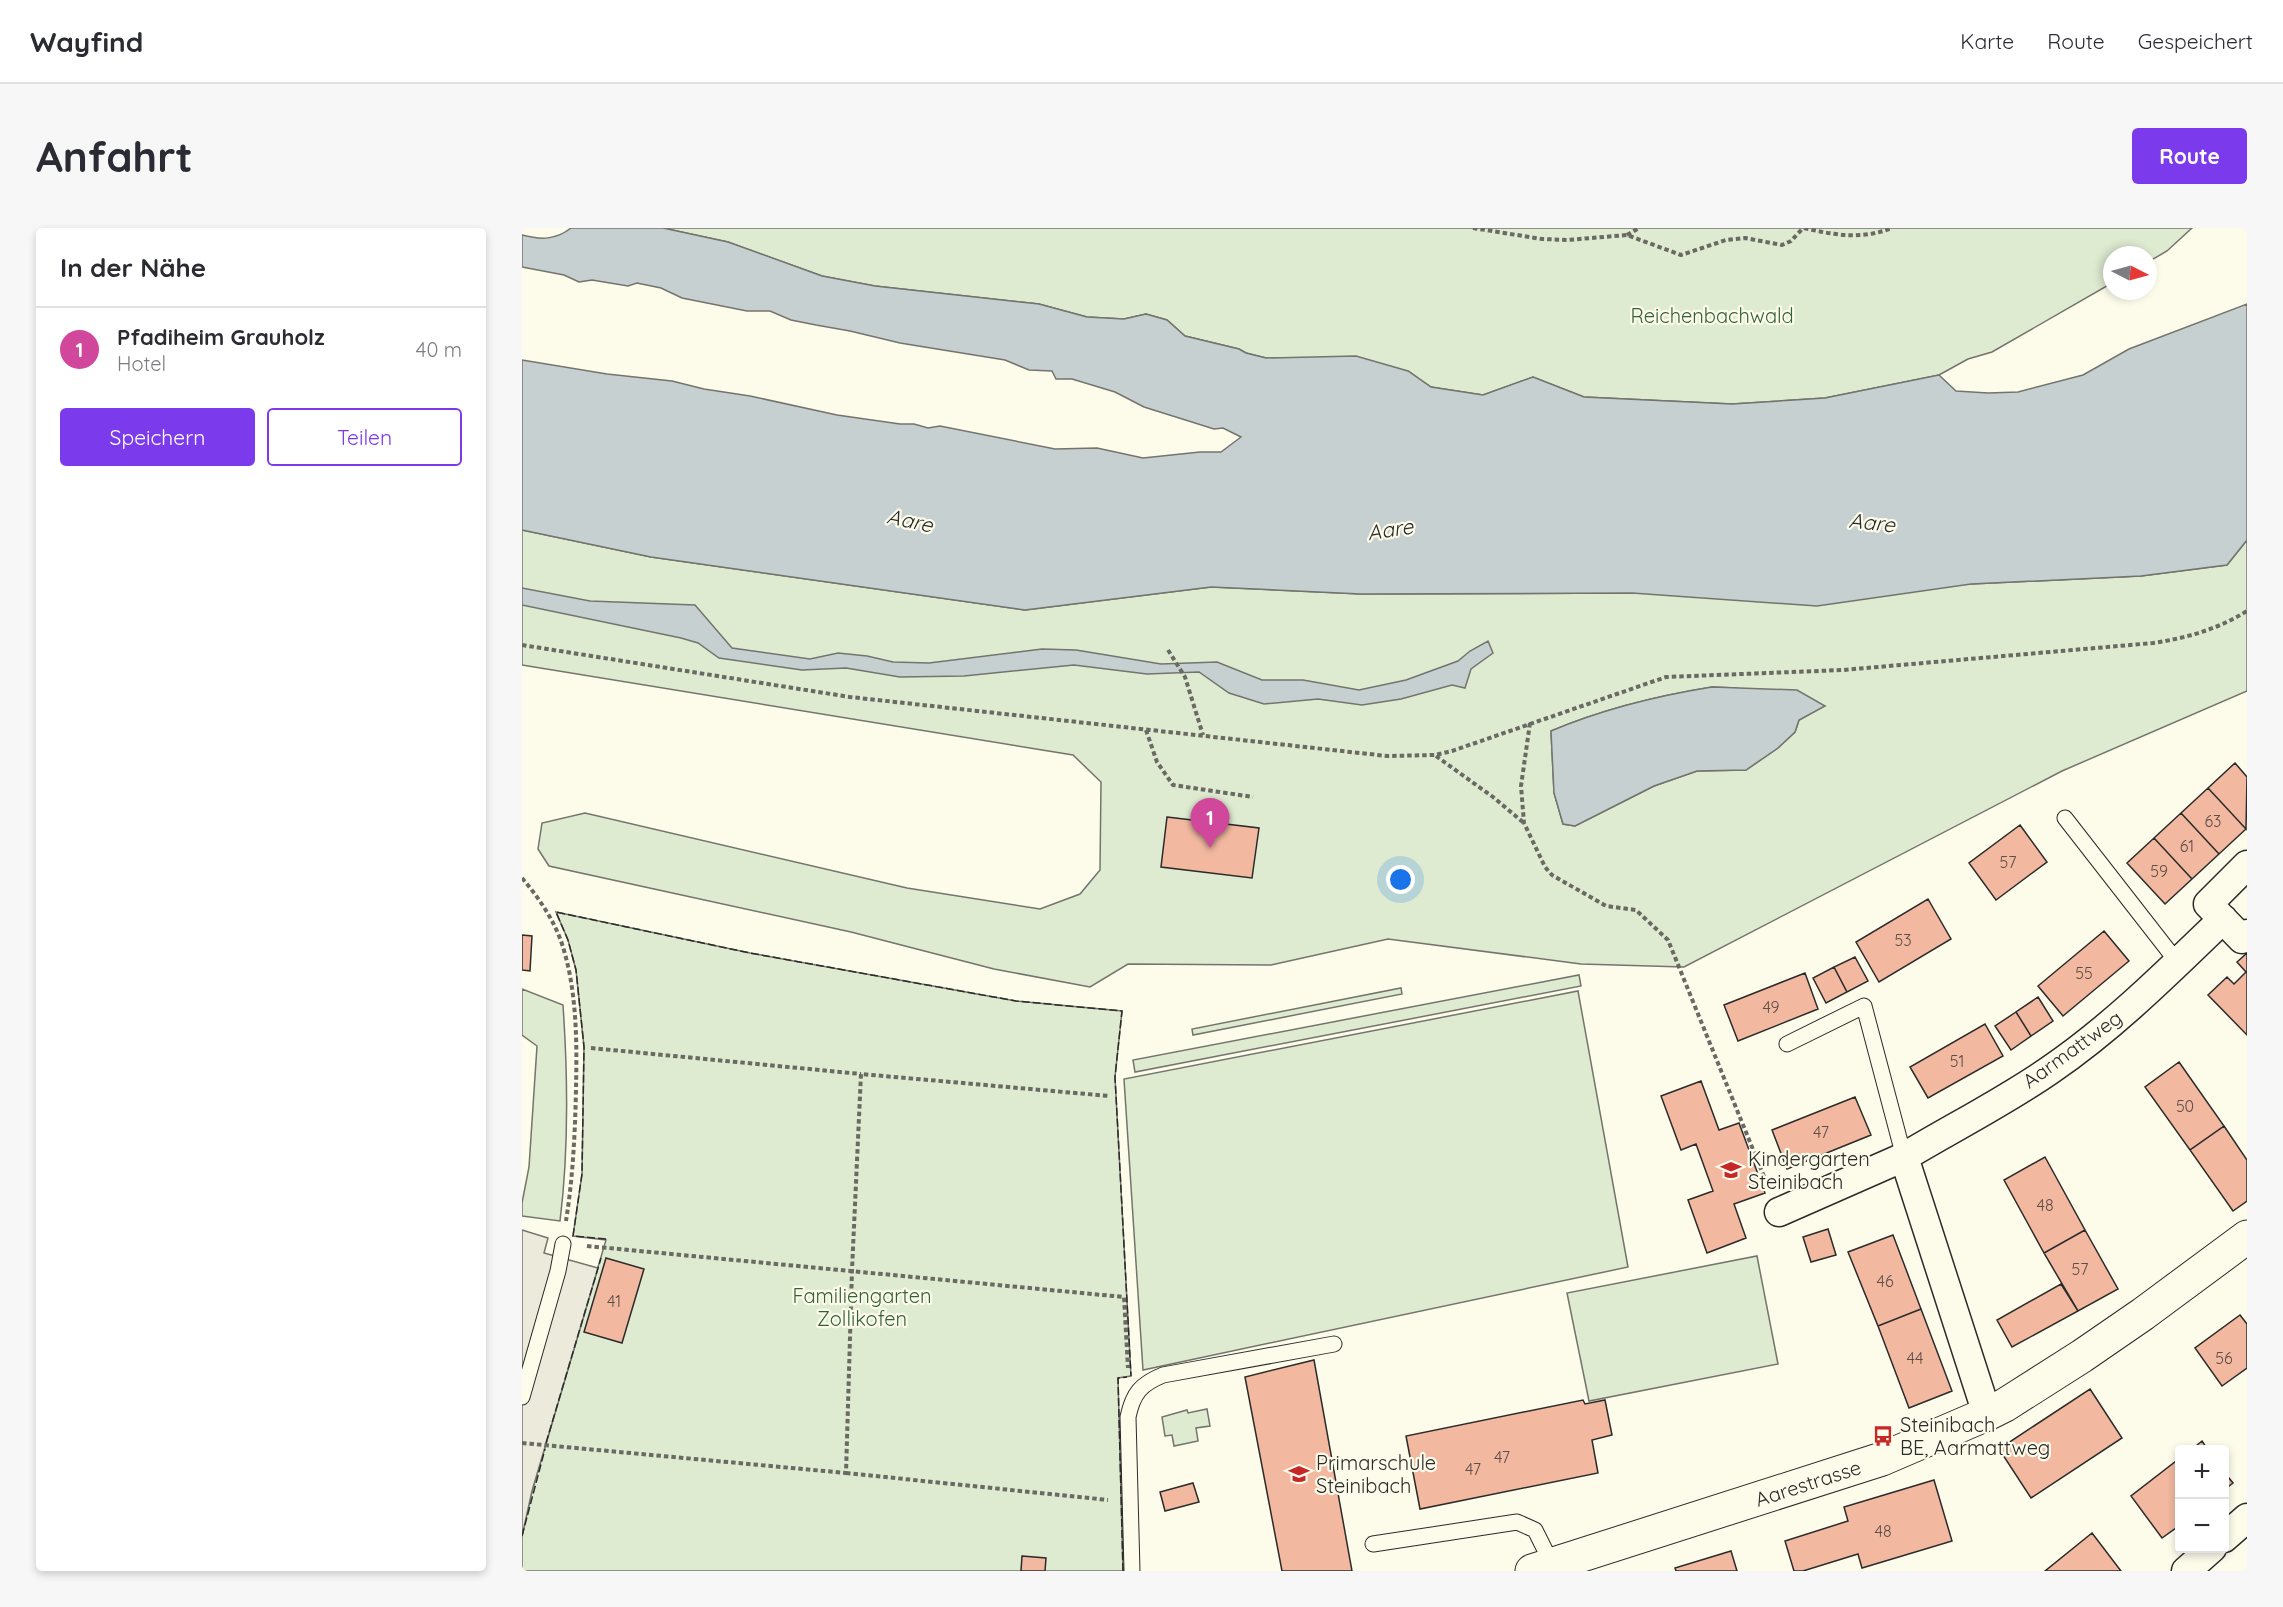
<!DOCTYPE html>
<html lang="de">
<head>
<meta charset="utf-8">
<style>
	body { margin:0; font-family:Quicksand,sans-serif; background:#f7f7f7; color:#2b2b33 }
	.controls { position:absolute; right:18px; bottom:18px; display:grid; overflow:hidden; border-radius:6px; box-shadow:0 3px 9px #0003 }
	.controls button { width:54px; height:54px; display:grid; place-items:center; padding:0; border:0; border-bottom:2px solid #e1e1e2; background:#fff; color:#2b2b33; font:30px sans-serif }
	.compass { position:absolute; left:1581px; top:18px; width:54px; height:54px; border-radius:50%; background:#fff; box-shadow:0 3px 9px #0003; rotate:96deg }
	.you { position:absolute; left:879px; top:652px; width:21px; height:21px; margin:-15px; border:4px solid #fff; border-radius:50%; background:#1a73e8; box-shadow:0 0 0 9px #1a73e833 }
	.badge { display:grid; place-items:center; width:39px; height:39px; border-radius:50%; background:#7c3aed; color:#fff; font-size:20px; font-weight:700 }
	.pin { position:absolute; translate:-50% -50px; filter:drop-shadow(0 2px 3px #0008) }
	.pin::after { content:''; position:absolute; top:32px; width:21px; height:18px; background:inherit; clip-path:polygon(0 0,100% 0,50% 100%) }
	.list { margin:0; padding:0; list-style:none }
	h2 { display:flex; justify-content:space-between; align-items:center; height:78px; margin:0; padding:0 24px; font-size:26px }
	h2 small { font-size:20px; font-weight:400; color:#7c7c81 }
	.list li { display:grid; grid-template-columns:39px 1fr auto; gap:18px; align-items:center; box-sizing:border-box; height:84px; padding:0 24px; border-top:2px solid #e1e1e2 }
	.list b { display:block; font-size:22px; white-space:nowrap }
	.list p { margin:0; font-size:20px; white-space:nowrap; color:#7c7c81 }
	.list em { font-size:20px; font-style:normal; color:#7c7c81 }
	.actions { display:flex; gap:12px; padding:18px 24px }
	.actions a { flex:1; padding:14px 0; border:2px solid #7c3aed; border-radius:6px; text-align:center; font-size:21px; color:#7c3aed }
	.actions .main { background:#7c3aed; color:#fff }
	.map { position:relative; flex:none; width:1725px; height:1343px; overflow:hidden; border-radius:6px }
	header { display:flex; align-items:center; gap:36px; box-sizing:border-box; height:84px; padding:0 30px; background:#fff; border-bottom:2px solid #e1e1e2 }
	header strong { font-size:28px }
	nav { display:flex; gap:33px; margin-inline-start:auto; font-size:21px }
	.intro { display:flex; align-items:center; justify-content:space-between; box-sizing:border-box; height:144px; padding:0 36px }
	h1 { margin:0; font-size:42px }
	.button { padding:15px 27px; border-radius:6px; background:#7c3aed; color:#fff; font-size:21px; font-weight:700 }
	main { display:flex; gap:36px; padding:0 36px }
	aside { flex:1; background:#fff; border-radius:6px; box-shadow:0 3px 9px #0003 }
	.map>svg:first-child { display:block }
	.green { fill:#deebd1; stroke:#74746e; stroke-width:1.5; fill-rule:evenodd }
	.parking { fill:#eceadb; stroke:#74746e; stroke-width:1.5 }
	.water { fill:#c7d0d0; stroke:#74746e; stroke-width:1.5 }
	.building { fill:#f2b8a0; stroke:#2b2b2b; stroke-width:1.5 }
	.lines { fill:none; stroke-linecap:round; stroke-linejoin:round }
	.service-casing { stroke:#2b2b2b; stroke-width:17 }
	.minor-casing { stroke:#2b2b2b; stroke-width:31 }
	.tertiary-casing { stroke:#2b2b2b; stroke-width:35 }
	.path { stroke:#6a6964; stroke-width:4; stroke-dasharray:4.5 3; stroke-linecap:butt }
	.service { stroke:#fdfbea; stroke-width:15 }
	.minor { stroke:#fdfbea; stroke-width:28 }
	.tertiary { stroke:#fdfbea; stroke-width:33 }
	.fence { stroke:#2b2b2b; stroke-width:1.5; stroke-dasharray:8 3; stroke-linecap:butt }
	.labels { text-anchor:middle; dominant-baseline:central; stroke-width:4.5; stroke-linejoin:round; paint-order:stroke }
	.number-label { font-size:16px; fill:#5d4e48 }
	.park-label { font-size:20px; fill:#34623c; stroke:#fdfbea }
	.street-label { font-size:20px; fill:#2b2b2b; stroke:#fdfbea }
	.poi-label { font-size:20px; fill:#2b2b2b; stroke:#fdfbea; text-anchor:start }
	.water-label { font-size:21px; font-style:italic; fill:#2b2b2b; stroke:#fdfbea }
</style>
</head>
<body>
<header>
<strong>Wayfind</strong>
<nav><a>Karte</a><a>Route</a><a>Gespeichert</a></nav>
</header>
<div class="intro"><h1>Anfahrt</h1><a class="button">Route</a></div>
<main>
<aside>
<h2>In der Nähe<small></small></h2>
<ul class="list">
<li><span class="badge" style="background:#d1479c">1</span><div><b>Pfadiheim Grauholz</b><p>Hotel</p></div><em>40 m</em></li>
</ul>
<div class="actions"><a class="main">Speichern</a><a>Teilen</a></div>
</aside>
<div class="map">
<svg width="1725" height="1343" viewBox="0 0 1725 1343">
	<rect width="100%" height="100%" fill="#fdfbea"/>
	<path class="green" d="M141,0H1670L1645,23L1626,34V27H1590V55L1470,124L1446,131L1417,147L1303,170L1210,176L1062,169L1011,149L961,167L909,159L886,143L767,130H744L724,125L717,121L663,108L645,92L624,86L602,91L565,89L517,76L353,58L300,48L206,14Z
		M0,302L129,329L503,382L689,359L839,366L1110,365L1449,356L1619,348L1705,337L1725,312V463L1540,543L1162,739L1059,736L866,711L749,737L606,736L568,759L472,741L329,704L27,638L16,621L20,595L63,585L385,660L518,681L558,666L578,642L579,554L551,527L0,437ZM1190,459L1214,460L1302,478L1277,492L1273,504L1256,520L1224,542L1175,543L1132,558L1053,598L1041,596L1032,565L1029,503C1081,481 1134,468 1190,459Z
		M34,684L228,725L494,773L600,783L593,849L609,1148L596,1150L601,1343H0V1308L10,1263L84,1012L51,1008L60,946L62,819L54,742L46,712Z
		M1057,747L1059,758L613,844L611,832Z
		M879,760L880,766L671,807L670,801Z
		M0,761L41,777C46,850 47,921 38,993L0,988V975L7,939L15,818L0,807Z
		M1056,763L1106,1039L621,1142L602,851Z
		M1235,1028L1256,1136L1067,1173L1045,1065Z
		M685,1181L688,1198L674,1200L676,1213L652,1218L650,1207L643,1208L640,1189L665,1182L666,1185Z"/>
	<path class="parking" d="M0,1002L26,1010L22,1025L76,1040L10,1263L0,1308Z"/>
	<path class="water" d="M49,0H141L206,14L300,48L353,58L517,76L565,89L602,91L624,86L645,92L663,108L717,121L724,125L744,130L834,128L886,143L909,159L961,167L1011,149L1062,169L1210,176L1303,170L1417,147L1434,163L1466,165L1496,164L1561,147L1607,121L1725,76V312L1705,337L1619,348L1449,356L1295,378L1110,365L839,366L689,359L503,382L129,329L0,302V132L85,146L150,153L182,161L228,168L315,187L378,196H392L406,200L418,198L533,221L575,220L621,230L678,224H699L719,209L701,200L692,201L622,179L593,164L550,151H534L530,143L507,142L483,132L378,115L328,103L294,97L269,92L248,83H225L160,70L139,60L115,55L106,58L70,52L57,54L42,47L0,39V7C19,12 34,12 49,0Z
		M0,360L68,373L173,377L210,420L288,431L316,425L345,428L371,434L407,435L520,421L554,422L639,436L695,434L740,452H781L837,462L884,452L936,433L948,423L966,413L971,425L949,441L943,460L930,457L879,471L840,477L796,471L742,476L707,465L677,444L625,446L552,437L442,448L378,449L324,440L280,442L197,430L176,415L159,410L0,377Z
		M1190,459L1275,462L1303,478L1277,492L1273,504L1256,520L1224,542L1175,543L1132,558L1053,598L1041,596L1032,565L1029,503C1081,481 1134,468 1190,459Z"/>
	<path class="building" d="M1713,535L1725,549L1724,601L1686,560Z
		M1686,560L1724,601L1697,626L1659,585Z
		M1659,585L1697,626L1670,651L1632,610Z
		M645,589L737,600L730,650L639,639Z
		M1498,597L1525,634L1474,672L1447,635Z
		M1632,610L1670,651L1643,676L1605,635Z
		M1406,671L1429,711L1357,754L1334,714Z
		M1582,703L1607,733L1541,788L1516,758Z
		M0,707L10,708L8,743L0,742Z
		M1725,725V807L1686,767L1705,749L1712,756L1724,744L1715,734Z
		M1333,729L1346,753L1325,764L1312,739Z
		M1312,739L1325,764L1304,775L1291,750Z
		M1283,745L1296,781L1216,813L1202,777Z
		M1516,769L1531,793L1509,808L1494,784Z
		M1494,784L1509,808L1489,822L1473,798Z
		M1463,796L1481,828L1406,870L1388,839Z
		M1657,834L1702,898L1668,922L1623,859Z
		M1179,853L1197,902L1217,895L1243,965L1212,976L1224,1010L1185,1025L1166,972L1191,963L1174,916L1159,922L1139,868Z
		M1333,869L1349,907L1265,941L1250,902Z
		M1702,898L1725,932V973L1711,983L1668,922Z
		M1523,929L1563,1002L1522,1025L1482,952Z
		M1306,1001L1314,1027L1289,1034L1281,1009Z
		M1563,1002L1596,1061L1556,1083L1522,1025Z
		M1371,1007L1399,1081L1356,1098L1326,1024Z
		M84,1030L122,1041L100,1115L62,1104Z
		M1539,1056L1556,1083L1490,1119L1475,1092Z
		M1399,1081L1430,1163L1387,1180L1356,1098Z
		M1718,1087L1725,1096V1140L1700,1158L1673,1120Z
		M792,1132L830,1343H760L723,1149Z
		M1568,1161L1600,1210L1509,1270L1477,1221Z
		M1061,1172L1063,1176L1083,1172L1090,1207L1070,1212L1076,1245L898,1281L884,1208Z
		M1680,1213L1686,1222H1669Z
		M1658,1230V1297L1640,1310L1609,1268Z
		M1702,1244L1711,1255L1702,1262Z
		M1412,1252L1430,1313L1340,1340L1336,1326L1281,1343H1272L1263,1313L1326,1293L1322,1279Z
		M671,1255L677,1274L643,1283L638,1264Z
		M1570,1305L1599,1343H1523Z
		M1209,1323L1215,1343H1154L1153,1340Z
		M500,1328L524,1330L523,1343H499Z"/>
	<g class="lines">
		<g class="service-casing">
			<path id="service" d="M1543,590L1656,735
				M1265,816L1342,778L1382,929
				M0,1169L36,1043L41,1016
				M851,1316L995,1294L1013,1302L1030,1336
				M610,1343L606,1189C611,1165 619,1156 641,1147L812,1116"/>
		</g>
		<g class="minor-casing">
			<path id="minor" d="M1725,637L1686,676L1720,711L1725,706
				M1382,929C1430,900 1482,874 1528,842C1591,799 1646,744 1701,691
				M1257,984L1382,929L1465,1186
				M1702,1310L1725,1290
				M1664,1343L1690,1320"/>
		</g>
		<g class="tertiary-casing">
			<path id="tertiary" d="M1010,1343L1360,1231L1465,1186L1483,1177L1560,1128L1621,1086L1725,1009"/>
		</g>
		<path class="path" d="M951,0L1020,11L1046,12L1105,7L1159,27L1204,12L1223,10L1260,17L1269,13L1281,0
			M1282,0C1312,7 1340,12 1370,0
			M1105,7L1117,0
			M0,417L328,469L865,528L913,527L930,523L1144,449L1321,442L1631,415C1665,410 1696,401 1725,383
			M646,422L663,449L681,507
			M1008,495L999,558L1002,595L1023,639L1030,647L1084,678L1114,682L1146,712L1245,956
			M624,502L635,534L651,557L731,569
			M914,528L971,569L1002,595
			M0,650C17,670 32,692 40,716C55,762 55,814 54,861C53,906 51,949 44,993
			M69,820L339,846
			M65,1018L602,1069L606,1140
			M0,1215L324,1245L330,1042L339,846L587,868
			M324,1245L586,1272"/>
		<use href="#service" class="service"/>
		<use href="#minor" class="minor"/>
		<use href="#tertiary" class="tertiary"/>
		<path class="fence" d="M84,1011L51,1008L60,946L62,819L54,742L46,712L34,684L228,725L494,773L600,783L593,849L609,1148
			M24,1215L79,1030
			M0,1308L23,1221
			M601,1343L596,1150L605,1149"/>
	</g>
	<defs>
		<g id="school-bare" transform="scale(1.62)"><path d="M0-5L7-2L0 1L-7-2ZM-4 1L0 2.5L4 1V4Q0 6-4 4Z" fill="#c62828" stroke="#fdfbea" stroke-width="2.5" paint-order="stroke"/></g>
		<g id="bus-bare" transform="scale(1.62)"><path d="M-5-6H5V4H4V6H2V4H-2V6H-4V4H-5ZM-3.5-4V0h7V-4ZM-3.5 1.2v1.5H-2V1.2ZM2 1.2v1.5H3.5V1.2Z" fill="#c62828" stroke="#fdfbea" stroke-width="2.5" paint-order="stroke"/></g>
	</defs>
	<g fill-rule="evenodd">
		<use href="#school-bare" x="1209" y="942"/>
		<use href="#bus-bare" x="1361" y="1208"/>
		<use href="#school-bare" x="777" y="1246"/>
	</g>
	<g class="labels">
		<g class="number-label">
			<text x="1691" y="593">63</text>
			<text x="1665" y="618">61</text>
			<text x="1486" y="634">57</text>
			<text x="1637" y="643">59</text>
			<text x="1381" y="712">53</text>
			<text x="1562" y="745">55</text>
			<text x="1249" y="779">49</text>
			<text x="1435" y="833">51</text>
			<text x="1663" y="878">50</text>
			<text x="1299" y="904">47</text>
			<text x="1523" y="977">48</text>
			<text x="1558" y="1041">57</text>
			<text x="1363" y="1053">46</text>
			<text x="92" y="1073">41</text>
			<text x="1393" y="1130">44</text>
			<text x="1702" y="1130">56</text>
			<text x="980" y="1229">47</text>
			<text x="951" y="1241">47</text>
			<text x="1361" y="1303">48</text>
		</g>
		<g class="park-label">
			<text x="1190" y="87">Reichenbachwald</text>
			<text x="340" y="1067">Familiengarten<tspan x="340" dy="23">Zollikofen</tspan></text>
		</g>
		<g class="street-label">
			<text transform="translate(1550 821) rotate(-36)">Aarmattweg</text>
			<text transform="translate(1286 1255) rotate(-18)">Aarestrasse</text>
		</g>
		<g class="poi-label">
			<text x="1226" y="930">Kindergarten<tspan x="1226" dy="23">Steinibach</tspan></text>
			<text x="1378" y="1196">Steinibach<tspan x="1378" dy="23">BE, Aarmattweg</tspan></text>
			<text x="794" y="1234">Primarschule<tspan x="794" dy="23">Steinibach</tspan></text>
		</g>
		<g class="water-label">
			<text transform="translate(388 292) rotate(12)">Aare</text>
			<text transform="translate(1350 294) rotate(6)">Aare</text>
			<text transform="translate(868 301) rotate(-9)">Aare</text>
		</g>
	</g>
</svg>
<div class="controls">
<button>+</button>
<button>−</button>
</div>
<svg class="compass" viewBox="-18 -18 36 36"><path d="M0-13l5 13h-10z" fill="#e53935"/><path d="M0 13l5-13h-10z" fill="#7c7c81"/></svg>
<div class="you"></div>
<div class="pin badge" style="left:688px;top:620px;background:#d1479c">1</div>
</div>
</main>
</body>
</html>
